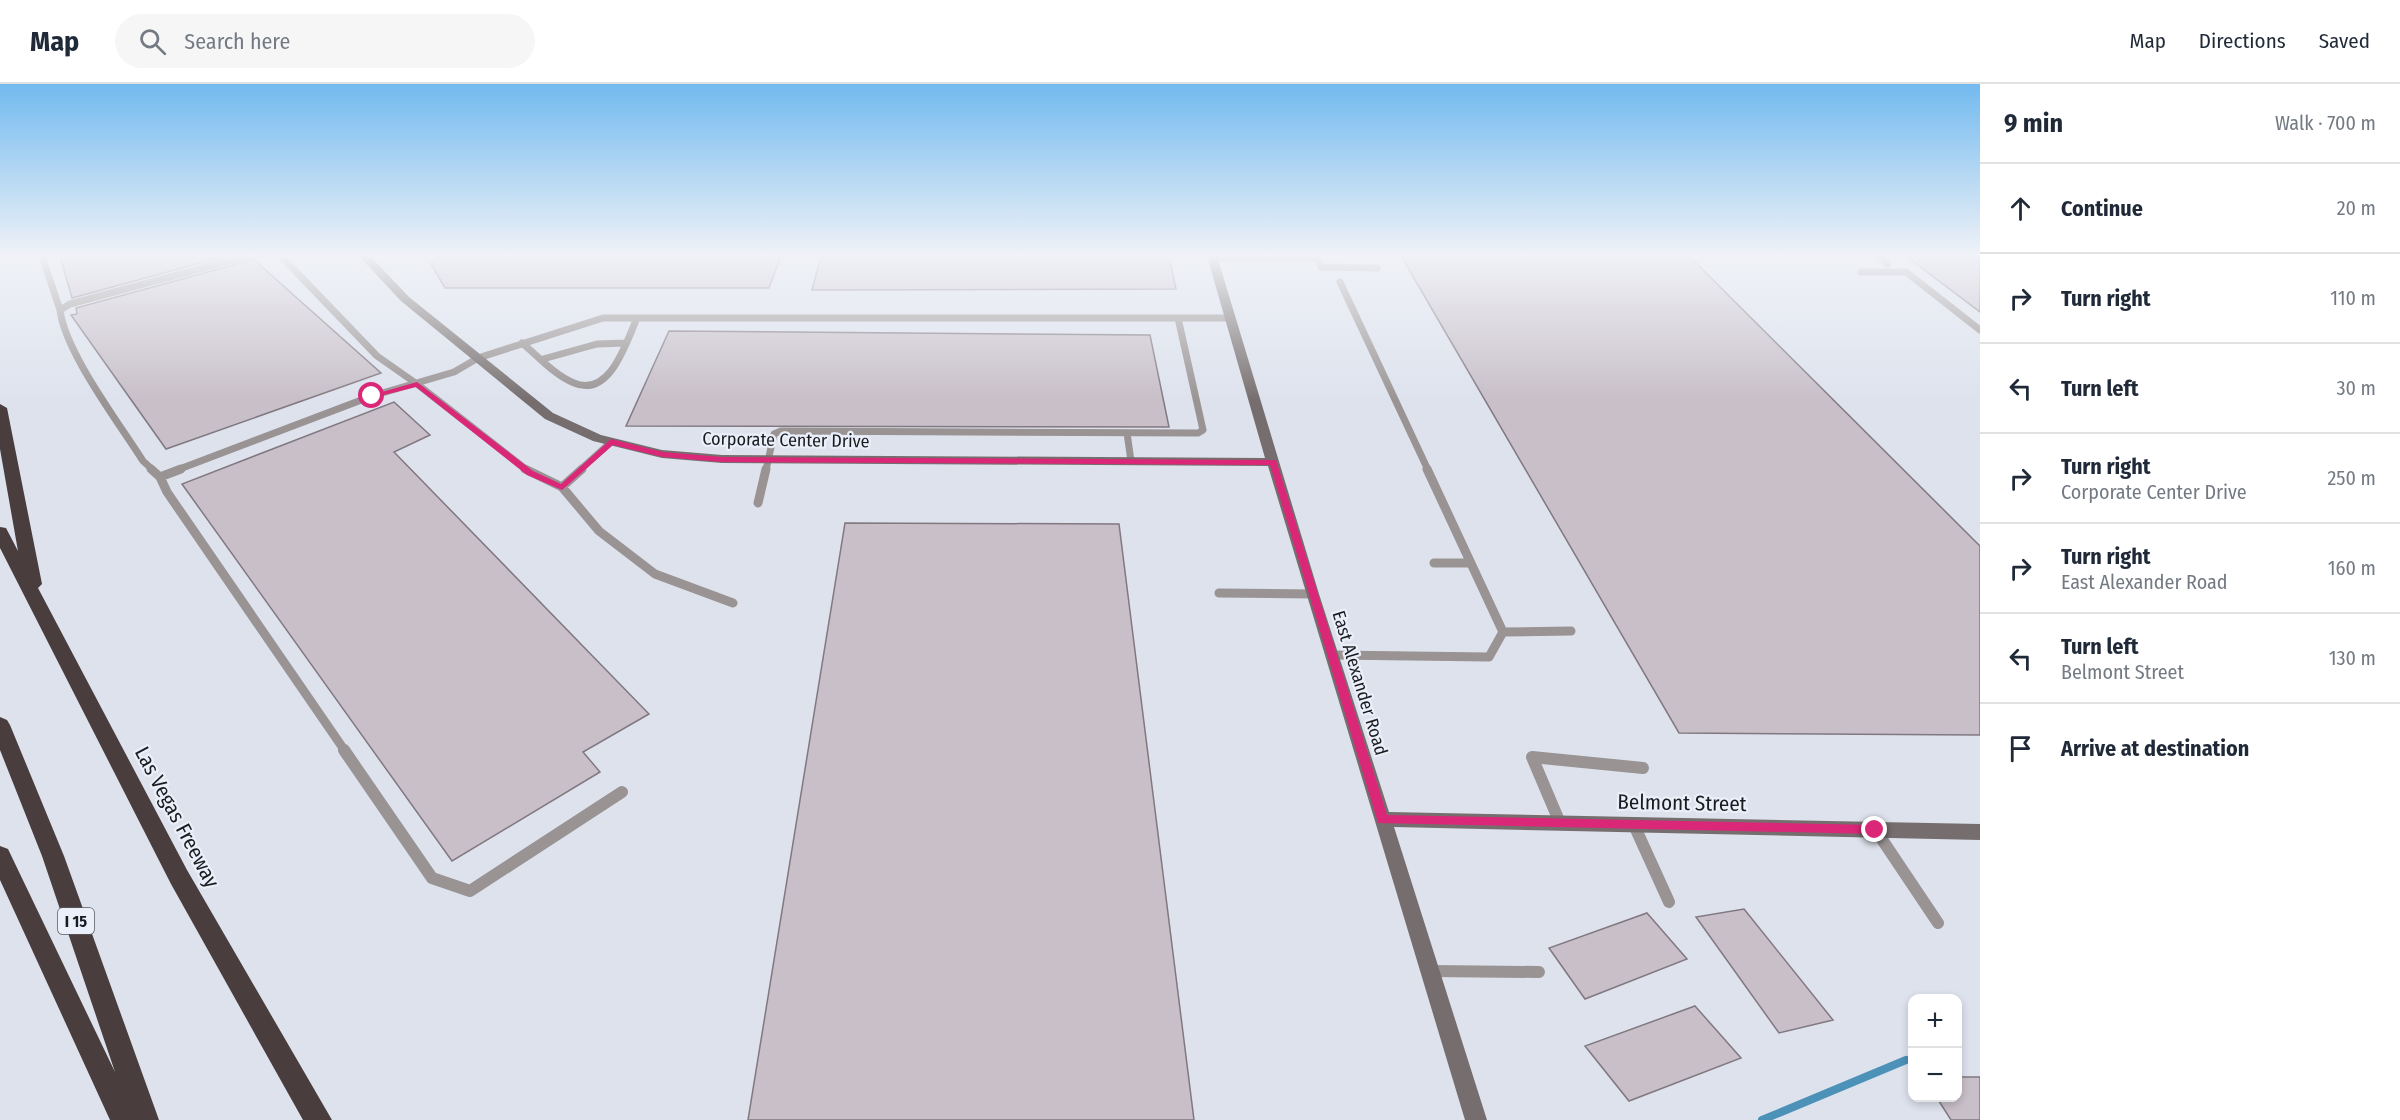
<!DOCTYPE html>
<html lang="en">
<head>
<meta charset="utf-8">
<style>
	body { margin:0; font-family:"Fira Sans Condensed",sans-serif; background:#f6f6f7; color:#1f2937 }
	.controls { position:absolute; right:18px; bottom:18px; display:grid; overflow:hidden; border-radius:12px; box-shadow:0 3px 9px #0003 }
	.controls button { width:54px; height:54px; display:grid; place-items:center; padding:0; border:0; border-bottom:2px solid #e0e1e3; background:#fff; color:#1f2937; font:30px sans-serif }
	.stop { position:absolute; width:18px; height:18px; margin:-14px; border:4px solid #db2777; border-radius:50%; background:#fff }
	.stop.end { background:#db2777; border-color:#fff; box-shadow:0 2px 6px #0008 }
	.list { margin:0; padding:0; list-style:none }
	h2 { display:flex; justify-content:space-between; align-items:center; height:78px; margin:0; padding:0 24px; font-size:26px }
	h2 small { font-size:20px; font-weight:400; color:#747a83 }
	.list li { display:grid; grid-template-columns:39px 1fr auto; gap:18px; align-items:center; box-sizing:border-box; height:90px; padding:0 24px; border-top:2px solid #e0e1e3 }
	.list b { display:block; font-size:22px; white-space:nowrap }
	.list p { margin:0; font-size:20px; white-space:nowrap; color:#747a83 }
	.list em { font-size:20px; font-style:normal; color:#747a83 }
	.icon { flex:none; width:33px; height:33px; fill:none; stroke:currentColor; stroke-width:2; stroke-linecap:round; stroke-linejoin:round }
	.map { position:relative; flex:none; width:1980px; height:1036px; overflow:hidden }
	header { display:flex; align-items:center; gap:36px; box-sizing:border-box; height:84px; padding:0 30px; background:#fff; border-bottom:2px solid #e0e1e3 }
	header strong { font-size:28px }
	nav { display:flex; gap:33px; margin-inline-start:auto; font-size:21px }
	.search { width:420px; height:54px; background:#f6f6f7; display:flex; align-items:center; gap:15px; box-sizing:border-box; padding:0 21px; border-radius:33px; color:#747a83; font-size:22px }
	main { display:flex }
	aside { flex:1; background:#fff }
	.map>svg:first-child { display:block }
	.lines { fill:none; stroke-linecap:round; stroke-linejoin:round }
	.stream { stroke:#4c91b8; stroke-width:8 }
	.building { fill:#c8bfc8; stroke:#817880; stroke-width:1.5 }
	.lane-far2 { stroke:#999393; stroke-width:7 }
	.lane-far1 { stroke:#999393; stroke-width:9 }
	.lane { stroke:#999393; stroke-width:12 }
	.secondary { fill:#766e6e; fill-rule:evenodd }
	.highway { fill:#493d3d; fill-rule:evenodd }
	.route { fill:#db2777 }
	.labels { text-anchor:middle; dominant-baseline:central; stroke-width:4.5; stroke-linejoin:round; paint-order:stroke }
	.shield { fill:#ebeffa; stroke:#595b61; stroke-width:1.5 }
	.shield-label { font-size:16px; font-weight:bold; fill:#1a1b1f }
	.street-label { font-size:18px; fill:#1a1b1f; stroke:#ebeffa }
	.near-street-label { font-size:21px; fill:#1a1b1f; stroke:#ebeffa }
</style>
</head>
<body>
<header>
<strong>Map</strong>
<div class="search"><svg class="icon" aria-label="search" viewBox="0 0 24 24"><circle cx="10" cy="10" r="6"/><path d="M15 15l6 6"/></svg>Search here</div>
<nav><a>Map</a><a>Directions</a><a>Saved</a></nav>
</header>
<main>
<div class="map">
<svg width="1980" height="1036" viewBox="0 0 1980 1036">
	<rect width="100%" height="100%" fill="#dde2ed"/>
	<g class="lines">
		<path class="stream" d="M1762,1036L1906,976"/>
	</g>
	<path class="building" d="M60,172H226L72,214Z
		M438,172H781L769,204H445L431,180Z
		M821,172H1169L1176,205L812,206Z
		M1401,172H1689L1980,462V651L1679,649Z
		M1906,172H1980V228Z
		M252,174L381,289L166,365L71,231L77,230L76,224L248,177Z
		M669,247L1150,251L1169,343L626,342Z
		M394,318L430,351L394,368L649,630L583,668L600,688L452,777L182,400Z
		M845,439L1119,440L1194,1036H748Z
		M1744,825L1833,936L1779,949L1696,833Z
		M1647,829L1687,875L1585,915L1549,864Z
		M1695,922L1741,974L1629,1017L1585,962Z
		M1958,993H1980V1036H1951L1937,1014H1958Z"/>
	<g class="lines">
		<path class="lane-far2" d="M42,172L60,226
			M281,172L377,272L417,300L527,386
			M1317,172L1321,183L1377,184
			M1878,172L1888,180
			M1212,174H1318
			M1861,188H1906L1980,246
			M1340,198L1428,386
			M522,259C538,272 554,291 574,299C610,314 626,259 637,234
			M543,275L597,260L625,259
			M1127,349L1131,377
			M153,386L143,377C119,339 65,268 60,226L70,220L247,172
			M177,386L372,312L454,288L478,274L603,234H1231
			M580,386L611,358
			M766,386L774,350L781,347L1198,349L1203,346L1178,234"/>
		<path class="lane-far1" d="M151,385L160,393
			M181,385L160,393L167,408L345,667
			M525,385L562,403L582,385
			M1427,385L1503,548
			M562,403L599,447L655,490L733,519
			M758,419L766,385
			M1434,479H1471
			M1219,509L1312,510
			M1503,548L1571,547
			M1331,571L1489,573L1503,548"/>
		<path class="lane" d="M344,666L432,794L470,807L622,708
			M1560,739L1532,673L1643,684
			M1634,741L1669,818
			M1875,745L1938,839
			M1430,887L1539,888"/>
		<path class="secondary" d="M359,172H370L409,213L553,329L601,351L662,366L722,371L1265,374L1207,172H1217L1319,510L1389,728L1980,740V756L1394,743L1487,1036H1465L1268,382L722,379L662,374L593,357L545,335L401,217Z"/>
		<path class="highway" d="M0,320L7,324L42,500L38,504L187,786L332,1036H303L171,800L0,464V443L6,444L18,467L0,365Z
			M0,633L7,636L10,641L64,772L159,1036H110L0,796V762L8,765L115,988L42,772L0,666Z"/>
	</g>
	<linearGradient id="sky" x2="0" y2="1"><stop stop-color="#72baef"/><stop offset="0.54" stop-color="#f0f2f7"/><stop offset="1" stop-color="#f0f2f7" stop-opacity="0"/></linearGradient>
	<rect width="1980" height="317" fill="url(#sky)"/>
	<path class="route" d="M417,298L533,387L561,400L611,355L663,368L722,373L1276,376L1387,731L1875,741L1881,746L1875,750L1378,739L1270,381L722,378L663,373L613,361L562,406L527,391L416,303L372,314L368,312Z"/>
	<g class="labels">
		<rect class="shield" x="58" y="824" width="36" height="26" rx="4.5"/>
		<g class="shield-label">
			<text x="76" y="837">I 15</text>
		</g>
		<g class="street-label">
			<text transform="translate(786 356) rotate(1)">Corporate Center Drive</text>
			<text transform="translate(1360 599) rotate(73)">East Alexander Road</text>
		</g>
		<g class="near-street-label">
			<text transform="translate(1682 719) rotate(1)">Belmont Street</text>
			<text transform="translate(177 733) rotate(62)">Las Vegas Freeway</text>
		</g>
	</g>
</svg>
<div class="controls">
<button>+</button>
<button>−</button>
</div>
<div class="stop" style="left:372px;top:312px"></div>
<div class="stop end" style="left:1875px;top:746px"></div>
</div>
<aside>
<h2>9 min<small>Walk · 700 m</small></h2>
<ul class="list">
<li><svg class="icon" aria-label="ahead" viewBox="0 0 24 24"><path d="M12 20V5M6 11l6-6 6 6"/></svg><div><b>Continue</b></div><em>20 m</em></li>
<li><svg class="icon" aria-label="right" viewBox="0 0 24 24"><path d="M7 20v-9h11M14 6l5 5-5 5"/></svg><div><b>Turn right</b></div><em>110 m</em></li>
<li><svg class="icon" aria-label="left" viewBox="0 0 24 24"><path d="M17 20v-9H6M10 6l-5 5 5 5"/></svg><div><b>Turn left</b></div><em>30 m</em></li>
<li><svg class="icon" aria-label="right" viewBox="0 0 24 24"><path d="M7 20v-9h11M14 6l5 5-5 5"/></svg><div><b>Turn right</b><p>Corporate Center Drive</p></div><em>250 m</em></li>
<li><svg class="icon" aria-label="right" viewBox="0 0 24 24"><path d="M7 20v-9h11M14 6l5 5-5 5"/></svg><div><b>Turn right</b><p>East Alexander Road</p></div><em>160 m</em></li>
<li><svg class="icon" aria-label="left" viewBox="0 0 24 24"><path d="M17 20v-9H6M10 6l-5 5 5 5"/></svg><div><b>Turn left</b><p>Belmont Street</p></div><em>130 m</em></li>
<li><svg class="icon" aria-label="arrive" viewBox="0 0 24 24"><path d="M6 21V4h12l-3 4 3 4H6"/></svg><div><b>Arrive at destination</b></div></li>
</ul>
</aside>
</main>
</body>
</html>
